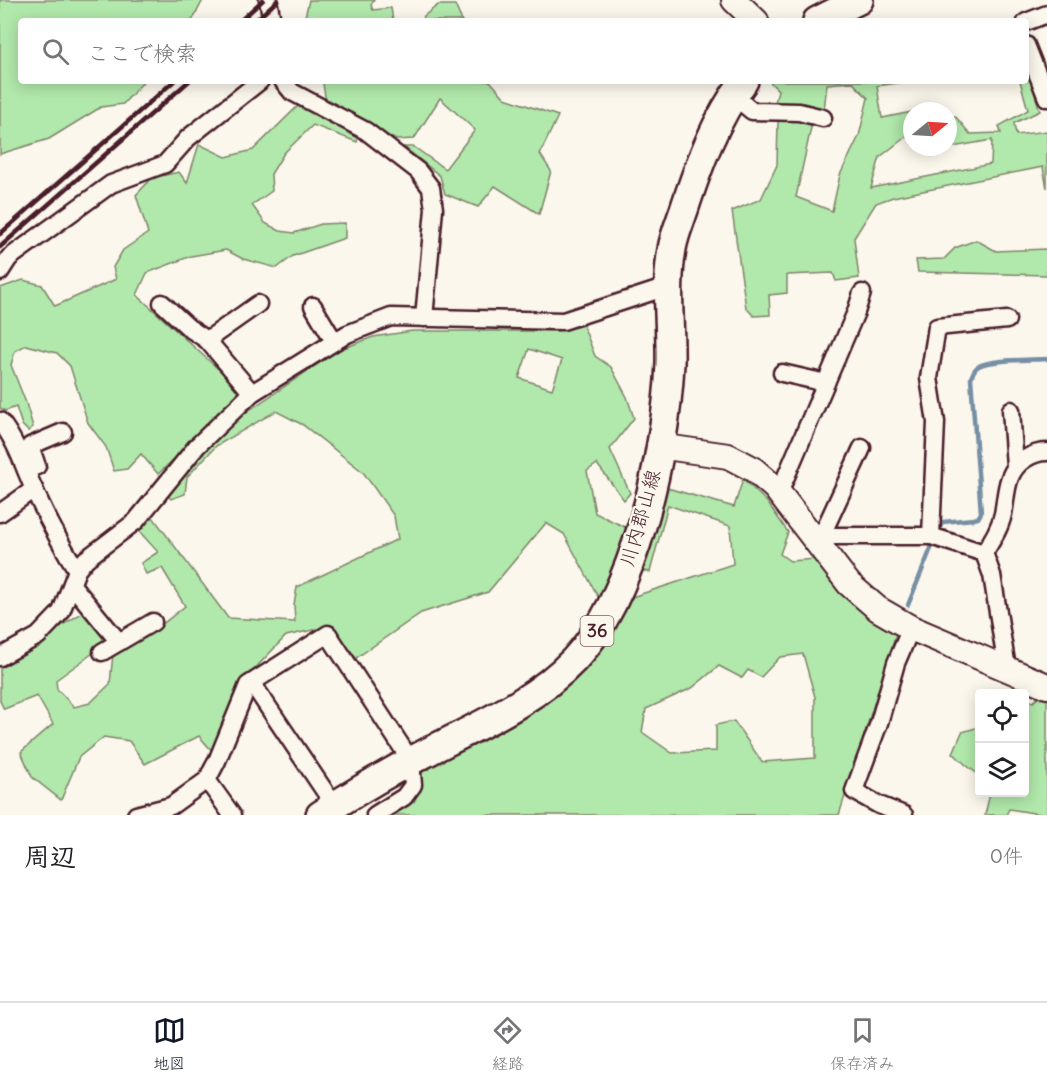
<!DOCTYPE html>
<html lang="ja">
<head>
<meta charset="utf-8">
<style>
	body { margin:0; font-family:Delius,"Klee One",sans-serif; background:#f6f6f6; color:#202124 }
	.controls { position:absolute; right:18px; bottom:18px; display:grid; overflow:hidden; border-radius:6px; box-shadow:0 3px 15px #0003 }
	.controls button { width:54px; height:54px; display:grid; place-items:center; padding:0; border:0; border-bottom:2px solid #e0e0e0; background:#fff; color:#202124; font:30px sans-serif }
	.compass { position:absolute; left:903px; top:102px; width:54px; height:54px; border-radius:50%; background:#fff; box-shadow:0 3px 15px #0003; rotate:72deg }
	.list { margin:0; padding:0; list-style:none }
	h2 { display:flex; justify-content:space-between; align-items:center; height:78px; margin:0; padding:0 24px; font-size:26px }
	h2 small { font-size:20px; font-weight:400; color:#757577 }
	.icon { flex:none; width:33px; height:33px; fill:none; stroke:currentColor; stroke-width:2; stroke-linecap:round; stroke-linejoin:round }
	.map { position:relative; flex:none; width:1047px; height:815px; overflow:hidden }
	.search { position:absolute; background:#fff; box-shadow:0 3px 15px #0003; left:18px; right:18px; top:18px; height:66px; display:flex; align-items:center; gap:15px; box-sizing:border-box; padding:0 21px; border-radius:6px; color:#757577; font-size:22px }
	.sheet { height:186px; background:#fff }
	nav { display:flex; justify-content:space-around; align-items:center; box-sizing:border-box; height:84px; border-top:2px solid #e0e0e0; background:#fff; font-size:16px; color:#757577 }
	nav a { display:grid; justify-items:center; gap:3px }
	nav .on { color:#111827 }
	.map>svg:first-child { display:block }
	.green { fill:#b1e8ab; stroke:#7e846b; stroke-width:1.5; fill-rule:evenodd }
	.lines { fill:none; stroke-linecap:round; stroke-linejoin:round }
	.stream { stroke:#768fa5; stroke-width:4.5 }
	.street-casing { stroke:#4a1f2b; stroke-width:21 }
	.secondary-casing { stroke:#4a1f2b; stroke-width:28 }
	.primary-casing { stroke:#4a1f2b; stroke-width:32 }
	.street { stroke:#fbf7ec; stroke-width:16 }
	.secondary { stroke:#fbf7ec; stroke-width:24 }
	.primary { stroke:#fbf7ec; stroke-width:27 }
	.rail { stroke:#4a1f2b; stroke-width:4.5 }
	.labels { text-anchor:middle; stroke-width:4.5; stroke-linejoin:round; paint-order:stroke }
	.shield { fill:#fbf7ec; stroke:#7f6065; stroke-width:1.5 }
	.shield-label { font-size:18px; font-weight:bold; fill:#4a1f2b }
	.street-label { font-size:20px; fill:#4a1f2b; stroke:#fbf7ec }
</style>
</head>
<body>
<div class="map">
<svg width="1047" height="815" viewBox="0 0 1047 815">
	<rect width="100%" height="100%" fill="#fbf7ec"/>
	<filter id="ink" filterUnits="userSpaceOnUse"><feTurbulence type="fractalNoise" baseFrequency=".0167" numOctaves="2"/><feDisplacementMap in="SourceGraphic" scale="12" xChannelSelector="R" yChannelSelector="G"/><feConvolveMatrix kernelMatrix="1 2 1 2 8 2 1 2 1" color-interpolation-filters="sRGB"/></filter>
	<g filter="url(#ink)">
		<g class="green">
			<path d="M0,0H203L192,21H21V81H144L123,104L101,107L49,139L0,154Z"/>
			<path d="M309,0H374L371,5L373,10L391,8L393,21H304Z"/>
			<path d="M438,5H455L462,21H422L424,16Z"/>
			<path d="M1026,67L1040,111L1014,123L1016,135L1047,131V188L1043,167L893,197L876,203L854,238L859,278L836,281L833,273L787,275V293L769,295L770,315L754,316L746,308L732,211L761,199L777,165L778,121L795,119L812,123L796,197L832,211L840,175L859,136L868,98L852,82L827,84L824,110L774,107L778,90L769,81H911L877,86L882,118L912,112V132L880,157L871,188L991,164L992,140L953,147L948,140V116H955L970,134L1001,133L999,126L1028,110L1020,81H1026Z"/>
			<path d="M325,81H490L505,98L558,116L540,154L551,171L539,214L495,186L478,207L445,194L440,176L404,147H414L445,169L475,130L440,98L414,139L396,140L326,102L323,84Z"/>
			<path d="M299,105L359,134L357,142L313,125L284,153L271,174L272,191L252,205L265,223L280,231L294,233L321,224L345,223V238L293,256L277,268L243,259L226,250L191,256L147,273L137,295L239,388L240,397L158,474L141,454L127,469L114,471L106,447L88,423L70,366L57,353L26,345L15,351L11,365L26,403L33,427L28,431L22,425L16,407L5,411L0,408V288L23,280L42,285L55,306L116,279L113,267L123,250L148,233L136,195L152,178L179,172L187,183L199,144L226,157L253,150Z"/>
			<path d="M976,240L996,251L1047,249V275L918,272L916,260L944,259L955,248Z"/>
			<path d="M583,325L595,356L611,367L627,397L634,418L610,449L630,493L624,500L597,464L587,471L595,513L627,528L601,602L564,534L546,523L488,592L421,613L356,658L331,626L286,636L244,680L213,752L199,736L145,764L129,741L104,737L79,757L61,800L32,777L21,752L53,724L37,696L4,709L0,701V664L85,611L111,640L56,680L57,689L74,707L90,703L110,684L113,654L128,645L145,638L185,606L162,568L146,574L141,563L158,552L138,530L153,517L228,618L295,622L294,605L297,587L398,539L394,516L363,472L303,425L276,411L216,446L187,477L185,494L171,499L167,495L206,445L242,415L339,350L373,337L412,331H557ZM529,349L562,360L552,389L519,378Z"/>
			<path d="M743,479L767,502L788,532L780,554L790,561L816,559L847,595L896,634L839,815H390L414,802L421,785L422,763L612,620L632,597L733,564L730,526L668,505L650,572L639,570L660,504L667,488L734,507ZM803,654L815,697V758L762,762L734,721L716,725V751L672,753L642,732L646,709L692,688L719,666L742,678L748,670L761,677L780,657Z"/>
			<path d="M1040,696L1047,698V815L1009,809L1006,815H985L990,793L1024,792L1025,698L1033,702Z"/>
			<path d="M979,727H980L979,775L966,765L953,753L962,732Z"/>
		</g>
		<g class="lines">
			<g class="stream">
				<path d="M938,530L943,522L973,519L978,518L981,513L971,378C973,373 974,368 979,366C990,359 1032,360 1047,359"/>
				<path d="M908,605L934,541"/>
			</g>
			<defs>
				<g id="street">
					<path d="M268,0L272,21"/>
					<path d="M1026,22L1047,14"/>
					<path d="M1026,45L1047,98"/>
					<path d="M283,81L292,92L366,131L418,171L431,188L434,209L424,318"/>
					<path d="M734,96L752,111L799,112L823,118"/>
					<path d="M0,272L9,258L111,184L165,164L188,138L260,81"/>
					<path d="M162,303L189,328L207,340L252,393"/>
					<path d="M313,306L334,341"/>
					<path d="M207,340L258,304"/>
					<path d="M782,373L826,383"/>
					<path d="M1011,410L1015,466"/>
					<path d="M0,421C16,441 23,464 33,487C46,516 60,544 77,570"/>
					<path d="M26,470L37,466L30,446L63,432"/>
					<path d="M779,493L856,312L862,293"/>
					<path d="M0,513L34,489"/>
					<path d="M812,536H931L984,553"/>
					<path d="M931,536L936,422L929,378L937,327L1007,320"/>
					<path d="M821,537L862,448"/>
					<path d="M984,553C992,540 1000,528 1003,514C1007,493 1005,472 1025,459C1031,455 1040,452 1047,452"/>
					<path d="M984,553L992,575L1007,668"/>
					<path d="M72,585L119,642"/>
					<path d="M102,652L153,622"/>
					<path d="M0,657L38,636L61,612L77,570L86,559L136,521L197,446L252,393L347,334L391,317L563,321L667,287"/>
					<path d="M252,683L334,805"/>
					<path d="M207,780L232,815"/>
					<path d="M136,815L171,806L207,780L217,761L248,685L328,634L411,761L413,785L404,797L375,815"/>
					<path d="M904,815L879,805L854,791L879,723L896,663L911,628"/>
				</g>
				<g id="secondary">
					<path d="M734,0L756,21"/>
					<path d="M659,446L728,456L753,469L775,488L849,584L878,609L911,628L1047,686"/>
				</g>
				<g id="primary">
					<path d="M817,21L859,0"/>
					<path d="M320,815C358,790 398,767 439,746C486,722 537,699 574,660C636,595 666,451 670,364C671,325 665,288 672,249C674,236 680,222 684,210C699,164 715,120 744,81"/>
				</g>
			</defs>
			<use href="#street" class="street-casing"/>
			<use href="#secondary" class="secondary-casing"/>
			<use href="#primary" class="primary-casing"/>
			<use href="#street" class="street"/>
			<use href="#secondary" class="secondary"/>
			<use href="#primary" class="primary"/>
			<g class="rail">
				<path d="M240,21L263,0"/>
				<path d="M255,21L278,0"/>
				<path d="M0,234L174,81"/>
				<path d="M0,247L189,81"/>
			</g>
		</g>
	</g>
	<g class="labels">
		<rect class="shield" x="580.5" y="616" width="33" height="30" rx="4.5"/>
		<g class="shield-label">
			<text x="597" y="637">36</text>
		</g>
		<g class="street-label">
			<text transform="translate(640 518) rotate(-74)" y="7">川内郡山線</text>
		</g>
	</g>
</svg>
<div class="controls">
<button><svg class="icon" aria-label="locate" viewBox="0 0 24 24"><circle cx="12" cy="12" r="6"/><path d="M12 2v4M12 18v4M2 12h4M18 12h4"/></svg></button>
<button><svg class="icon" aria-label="layers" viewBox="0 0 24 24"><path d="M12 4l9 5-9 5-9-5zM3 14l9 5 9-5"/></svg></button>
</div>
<svg class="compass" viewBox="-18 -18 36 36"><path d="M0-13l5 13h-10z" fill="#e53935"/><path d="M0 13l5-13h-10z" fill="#757577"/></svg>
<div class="search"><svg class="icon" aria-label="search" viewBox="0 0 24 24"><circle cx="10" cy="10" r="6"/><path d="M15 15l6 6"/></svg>ここで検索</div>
</div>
<section class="sheet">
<h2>周辺<small>0件</small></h2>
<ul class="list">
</ul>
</section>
<nav>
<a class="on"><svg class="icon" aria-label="map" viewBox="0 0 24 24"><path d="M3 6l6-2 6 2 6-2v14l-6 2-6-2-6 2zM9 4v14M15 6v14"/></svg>地図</a>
<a><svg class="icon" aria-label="directions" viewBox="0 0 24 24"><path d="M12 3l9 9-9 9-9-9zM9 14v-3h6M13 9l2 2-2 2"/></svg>経路</a>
<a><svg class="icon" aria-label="saved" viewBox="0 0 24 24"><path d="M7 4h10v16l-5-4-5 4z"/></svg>保存済み</a>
</nav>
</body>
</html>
